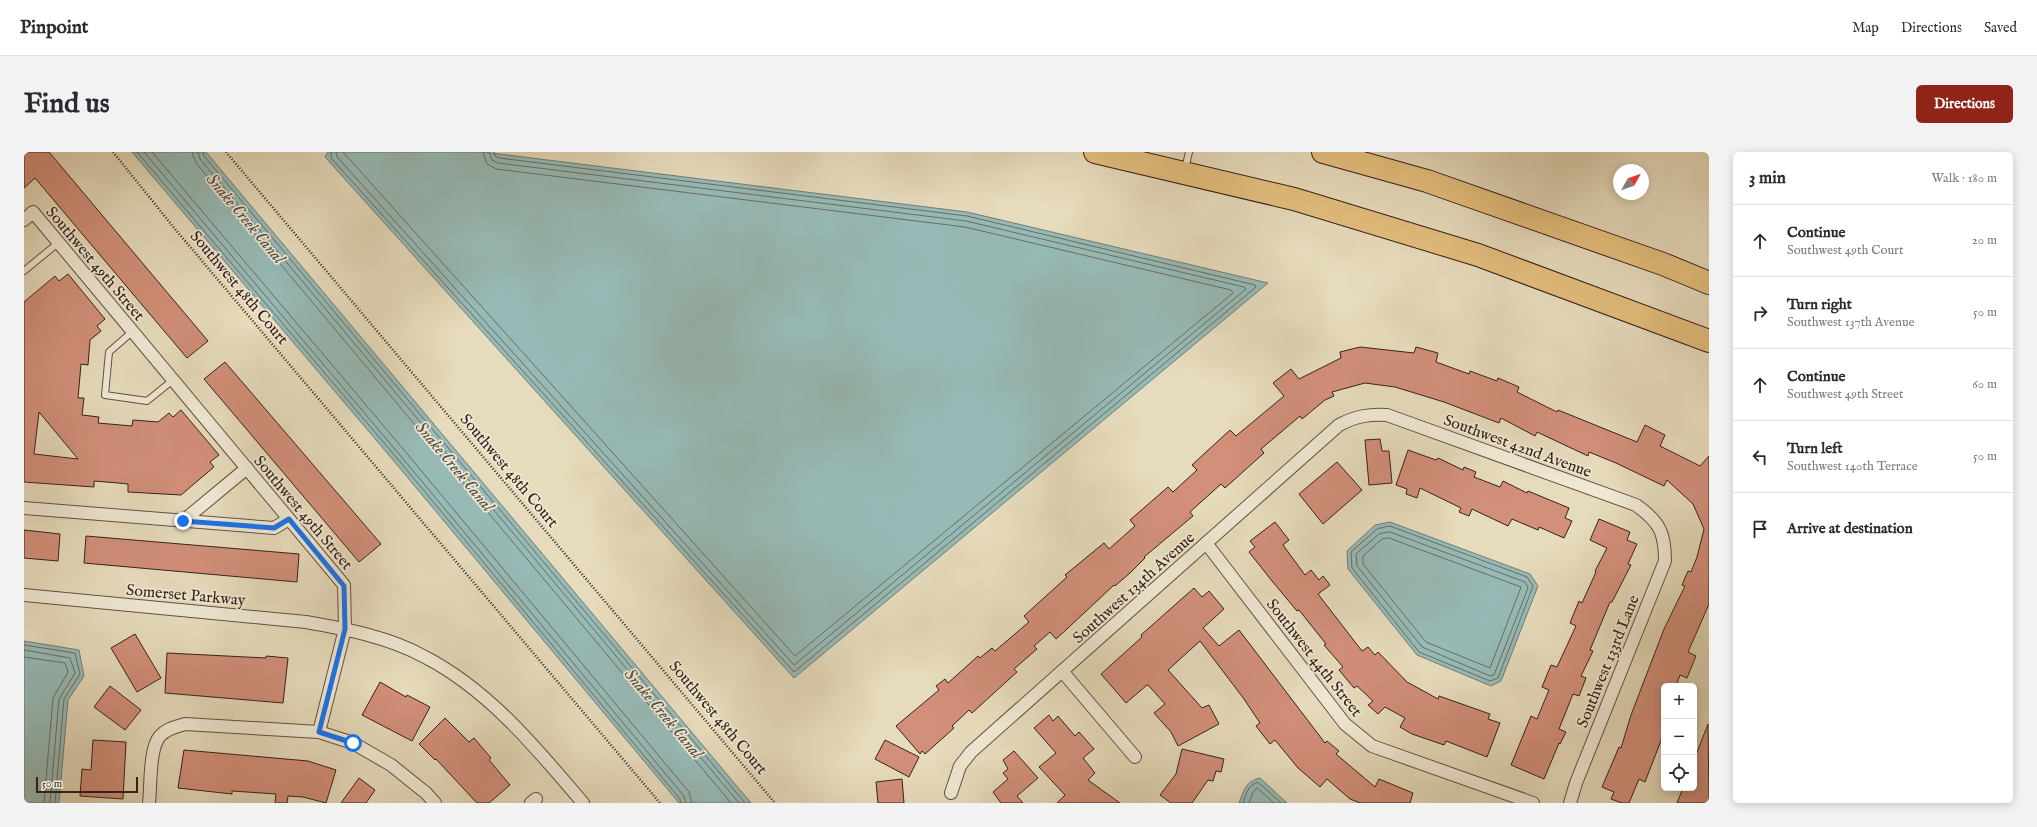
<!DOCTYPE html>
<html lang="en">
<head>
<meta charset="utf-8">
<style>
	body { margin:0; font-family:"IM FELL English",serif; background:#f2f2f3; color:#2b2b33 }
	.controls { position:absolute; right:12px; bottom:12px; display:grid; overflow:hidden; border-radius:6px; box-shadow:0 2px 10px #0003 }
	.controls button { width:36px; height:36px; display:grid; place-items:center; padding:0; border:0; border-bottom:1px solid #e1e1e2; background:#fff; color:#2b2b33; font:20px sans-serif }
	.compass { position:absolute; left:1589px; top:12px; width:36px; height:36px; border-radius:50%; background:#fff; box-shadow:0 2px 10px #0003; rotate:50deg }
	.scale { position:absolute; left:12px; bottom:10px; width:102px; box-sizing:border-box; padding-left:4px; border:2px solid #372118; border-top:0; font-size:11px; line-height:14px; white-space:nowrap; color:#372118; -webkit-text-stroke:3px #efe8d3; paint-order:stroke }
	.stop { position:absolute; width:12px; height:12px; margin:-9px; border:3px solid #1a73e8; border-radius:50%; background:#fff }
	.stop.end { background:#1a73e8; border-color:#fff; box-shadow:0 1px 4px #0008 }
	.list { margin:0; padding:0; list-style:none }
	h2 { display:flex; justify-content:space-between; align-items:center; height:52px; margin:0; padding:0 16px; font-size:17px }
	h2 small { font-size:13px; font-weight:400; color:#7c7c81 }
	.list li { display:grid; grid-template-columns:26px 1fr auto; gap:12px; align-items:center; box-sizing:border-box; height:72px; padding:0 16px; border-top:1px solid #e1e1e2 }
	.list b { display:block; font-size:15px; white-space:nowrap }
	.list p { margin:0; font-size:13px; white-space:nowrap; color:#7c7c81 }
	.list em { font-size:13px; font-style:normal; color:#7c7c81 }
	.icon { flex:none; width:22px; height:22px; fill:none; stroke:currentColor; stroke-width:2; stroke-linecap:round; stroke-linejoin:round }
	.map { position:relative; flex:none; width:1685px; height:651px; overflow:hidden; border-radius:6px }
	header { display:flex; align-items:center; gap:24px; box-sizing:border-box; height:56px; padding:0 20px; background:#fff; border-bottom:1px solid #e1e1e2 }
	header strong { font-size:19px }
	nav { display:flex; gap:22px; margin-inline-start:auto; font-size:14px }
	.intro { display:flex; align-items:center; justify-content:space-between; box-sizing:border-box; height:96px; padding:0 24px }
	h1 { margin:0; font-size:28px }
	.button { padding:10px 18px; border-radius:6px; background:#8f2418; color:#fff; font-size:14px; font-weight:700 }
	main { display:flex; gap:24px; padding:0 24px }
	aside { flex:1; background:#fff; border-radius:6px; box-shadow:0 2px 10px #0003 }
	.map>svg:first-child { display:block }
	.water { fill:#97bab6; stroke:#717d77 }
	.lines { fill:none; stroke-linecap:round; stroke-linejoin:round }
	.shore { stroke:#676e67; stroke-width:1 }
	.building { fill:#d28f7a; stroke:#372118; fill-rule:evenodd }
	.lane-casing { stroke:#635041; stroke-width:8 }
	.street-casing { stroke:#635041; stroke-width:14 }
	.highway-casing { stroke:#372118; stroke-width:24 }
	.path { stroke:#372118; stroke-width:2.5; stroke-dasharray:1 2; stroke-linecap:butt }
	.lane { stroke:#efe8d3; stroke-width:6 }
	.street { stroke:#efe8d3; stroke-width:12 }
	.highway { stroke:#e3be7e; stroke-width:22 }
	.route { stroke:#1a73e8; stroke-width:5 }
	.labels { text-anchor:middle; stroke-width:3.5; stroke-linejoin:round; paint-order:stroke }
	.street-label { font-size:16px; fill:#372118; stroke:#efe8d3 }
	.water-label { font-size:17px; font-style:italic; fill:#544f47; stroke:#efe8d3 }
</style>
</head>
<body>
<header>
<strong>Pinpoint</strong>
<nav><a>Map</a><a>Directions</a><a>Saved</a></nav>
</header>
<div class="intro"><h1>Find us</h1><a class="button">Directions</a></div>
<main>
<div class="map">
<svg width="1685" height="651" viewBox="0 0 1685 651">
	<rect width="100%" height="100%" fill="#e6dbbc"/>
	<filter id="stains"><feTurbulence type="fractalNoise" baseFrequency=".005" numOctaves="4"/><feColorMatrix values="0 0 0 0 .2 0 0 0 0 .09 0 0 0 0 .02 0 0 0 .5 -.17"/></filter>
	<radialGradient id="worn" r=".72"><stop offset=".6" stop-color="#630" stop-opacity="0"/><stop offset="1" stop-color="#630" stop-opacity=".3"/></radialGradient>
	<g class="water">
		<path d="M108,0H182L727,651H655L369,308Z"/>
		<path d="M304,0H459L943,60L1244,131L770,526L301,5Z"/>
		<path d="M1366,370L1506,422L1514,434L1477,529L1467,534L1393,503L1324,417L1323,399L1351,373Z"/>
		<path d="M0,489L55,498L60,524L44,548L35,651H0Z"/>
		<path d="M1236,626L1263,651H1215C1220,638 1222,629 1236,626Z"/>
	</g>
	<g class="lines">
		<g class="shore">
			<path d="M113,0L372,305L656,647L657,651"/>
			<path d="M120,0L375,302L660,644L662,651"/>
			<path d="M128,0L380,298L665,640L668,651"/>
			<path d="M168,0L172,11L707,651"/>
			<path d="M174,0L176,7L715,651"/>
			<path d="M179,0L180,4L721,651"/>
			<path d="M307,0V6L770,520L1232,135L1231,133L943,64L475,6L471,4L470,0"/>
			<path d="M312,0L313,5L770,513L1222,137L1220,135L942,69L474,11L468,8L465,0"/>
			<path d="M319,0L771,504L1209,141L1207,138L941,75L472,17L463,12L459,0"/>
			<path d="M1366,374L1503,425L1509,434L1474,526L1466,529L1395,500L1328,416L1327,400L1353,377Z"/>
			<path d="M1366,380L1501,430L1504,436L1470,523L1466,524L1398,495L1333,414L1332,402L1355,382Z"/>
			<path d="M1365,386L1497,435L1466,516L1402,490L1339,412V404L1358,387Z"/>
			<path d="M0,493L51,501L56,522L40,547L31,651"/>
			<path d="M0,498L46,506L51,521L35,547L26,651"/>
			<path d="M0,505L41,511L44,520L29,546L20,651"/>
			<path d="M1219,651C1222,642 1224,633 1234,630L1257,651"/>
			<path d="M1225,651L1229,640L1233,636L1250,651"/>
		</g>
	</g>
	<g class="building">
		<path d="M0,0H25L184,189L163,206L11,26L0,36Z"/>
		<path d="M44,122L81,167L73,174L77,179L66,188L64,213L57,212L54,246H60L58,263L75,265L74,271L108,274L109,268L134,270L145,261L149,265L157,258L195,303L186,310L190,315L157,343L104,340V332L94,331L70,329V335L0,330V150L31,124L35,129ZM15,260L54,307L10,302Z"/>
		<path d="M1336,195L1390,201L1392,195L1414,201L1412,210L1445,222L1446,219L1473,229L1474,226L1495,235L1493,240L1533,260L1534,258L1613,290L1621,273L1641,283L1636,294L1676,314L1685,304V452L1664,500L1672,504L1663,526L1656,523L1652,534H1640V581L1621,630L1615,627L1605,651H1598L1587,647L1590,640L1578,635L1595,595L1597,596L1607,563L1640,477L1661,434L1658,433L1664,419L1667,420L1673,405L1680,377L1669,352L1643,328L1640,334L1592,311L1565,300L1564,304L1513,280L1511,284L1477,266L1475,271L1420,250L1371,235L1341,231L1308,240L1310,244L1301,248L1278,267L1276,264L1237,297L1240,301L1201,336L1197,332L1166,360L1169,364L1120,405L1121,406L1106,421L1091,434L1090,433L1043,477L1032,487L1026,480L1010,494L1013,497L990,517L993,520L948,561L945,558L928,574L930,576L901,602L898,599L896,602L872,574L915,538L912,534L921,527L924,531L954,504L956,506L968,496L971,499L1005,470L1000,464L1043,425L1041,423L1080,391L1085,397L1111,374L1106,368L1144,335L1149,340L1173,318L1168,313L1206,278L1212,284L1260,244L1249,231L1267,217L1275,227L1317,206L1316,200Z"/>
		<path d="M201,210L357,392L335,410L180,227Z"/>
		<path d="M1356,287L1358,299H1365L1368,331L1345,333L1341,288Z"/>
		<path d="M1384,298L1412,308L1414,306L1439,318L1440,315L1452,320L1450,325L1476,335L1479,329L1503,341L1504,339L1545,356L1541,366L1548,369L1540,386L1515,375L1514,378L1488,367L1484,374L1448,357L1445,364L1435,360L1437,356L1396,336L1393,346L1382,342L1383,337L1372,333Z"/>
		<path d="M1313,310L1338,338L1299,372L1275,342Z"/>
		<path d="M1575,367L1606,380L1603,388L1613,392L1604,412L1607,413L1588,450H1586L1566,498L1569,499L1557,524L1562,526L1555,544L1549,542L1535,577L1542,580L1536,592L1535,591L1520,627L1487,613L1507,564L1513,567L1525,538L1518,535L1527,513L1533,515L1552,474L1546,471L1555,449L1558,451L1572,420L1571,419L1583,396L1566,388Z"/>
		<path d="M1251,370L1265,388L1259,393L1281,423L1287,418L1295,428L1299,424L1306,433L1294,442L1338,499L1344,495L1351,503L1354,500L1383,530L1414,547L1415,544L1466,562L1464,567L1476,571L1463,605L1422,589L1420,593L1388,582L1376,575L1381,566L1361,555L1354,562L1344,553L1349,549L1333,534L1330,536L1315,518L1319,515L1300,493L1302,492L1275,458L1273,459L1248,429L1225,400L1231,395L1226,389Z"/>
		<path d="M0,378L36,382L34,409L0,406Z"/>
		<path d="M62,384L275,402L273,430L60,411Z"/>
		<path d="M1170,436L1178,445L1185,439L1200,457L1179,476L1195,494L1215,478L1301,591L1303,589L1315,599L1312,602L1351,635L1355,627L1389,641L1386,651H1336L1326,647L1303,627L1296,635L1274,616L1251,588L1246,592L1232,574L1236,571L1220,547L1176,489L1144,518L1178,556L1185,553L1195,572L1154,594L1147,580L1130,561L1141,552L1125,534L1123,533L1102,551L1077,522L1118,485L1117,483Z"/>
		<path d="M111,482L137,526L113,540L87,496Z"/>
		<path d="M143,501L242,506V504L264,506L259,551L141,541Z"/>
		<path d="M356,530L382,545L383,543L406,555L388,589L338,563Z"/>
		<path d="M86,534L117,558L101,578L70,555Z"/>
		<path d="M1025,563L1029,569L1034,564L1051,584L1055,580L1070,597L1059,606L1071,621L1064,628L1096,651H1033L1041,643L1015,615L1032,601L1010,576Z"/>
		<path d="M421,566L445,590L450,586L467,606L465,608L486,633L465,651H453L412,607L411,608L395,592Z"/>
		<path d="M1684,572L1685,651H1653L1659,636H1670V608Z"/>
		<path d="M69,588L102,590L99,647L56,644L58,617L67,618Z"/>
		<path d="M861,588L895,605L885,625L851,607Z"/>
		<path d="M1158,597L1200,607L1197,620L1192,619L1189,629L1184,628L1168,651H1147L1136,643L1152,622Z"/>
		<path d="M160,598L284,609L312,618L302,651L279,645L264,644L263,651H251L252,642L208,639V642L154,636Z"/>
		<path d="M990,599L1014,626L993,644L999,651H977L969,640L984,627L979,621L984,617L979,608Z"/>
		<path d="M335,626L351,638L342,651H317Z"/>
		<path d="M878,627L880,651H854L852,630Z"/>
	</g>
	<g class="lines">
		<defs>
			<g id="lane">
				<path d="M1161,17L1165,0"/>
				<path d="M0,119L34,91"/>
				<path d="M108,180L85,200L81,243L123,249L149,228"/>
			</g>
			<g id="street">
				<path d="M0,68L9,60L320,433L321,477L295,580"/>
				<path d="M0,356L250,376L265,367"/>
				<path d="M159,369L223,316"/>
				<path d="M1182,391L1321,572L1348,594L1509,651"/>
				<path d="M0,443L282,470C322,477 365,485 401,505C465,538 513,597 559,651"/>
				<path d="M1038,519L1111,605"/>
				<path d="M927,641L936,614L947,600L1315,273C1332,264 1345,262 1363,263L1612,353C1636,370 1641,381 1641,409L1552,631L1546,651"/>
				<path d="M125,651C127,634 125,596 136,584C143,576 152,575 161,572L295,580L329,591L367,613L402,641L411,651"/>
				<path d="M507,651L512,647"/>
			</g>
			<g id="highway">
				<path d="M1071,0L1270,47L1454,103L1685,189"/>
				<path d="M1299,0L1403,29L1639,112L1685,131"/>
			</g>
		</defs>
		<use href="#lane" class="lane-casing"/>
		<use href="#street" class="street-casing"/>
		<use href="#highway" class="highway-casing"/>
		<g class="path">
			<path d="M89,0L151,77L636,651"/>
			<path d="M202,0L751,651"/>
		</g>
		<use href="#lane" class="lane"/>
		<use href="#street" class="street"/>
		<use href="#highway" class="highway"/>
	</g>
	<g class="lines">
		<path class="route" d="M159,369L250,376L265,367L320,434L321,477L295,580L329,591"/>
	</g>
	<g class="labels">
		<g class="street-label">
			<text transform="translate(72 111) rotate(50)" y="6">Southwest 49th Street</text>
			<text transform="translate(216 135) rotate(50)" y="6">Southwest 48th Court</text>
			<text transform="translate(1494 293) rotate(20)" y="6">Southwest 42nd Avenue</text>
			<text transform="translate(486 318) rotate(50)" y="6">Southwest 48th Court</text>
			<text transform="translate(280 360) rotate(50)" y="6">Southwest 49th Street</text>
			<text transform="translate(1109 435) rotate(-42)" y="6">Southwest 134th Avenue</text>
			<text transform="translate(162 442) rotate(5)" y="6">Somerset Parkway</text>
			<text transform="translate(1291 505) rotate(52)" y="6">Southwest 44th Street</text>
			<text transform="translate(1583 509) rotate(-68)" y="6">Southwest 133rd Lane</text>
			<text transform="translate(695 565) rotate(50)" y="6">Southwest 48th Court</text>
		</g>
		<g class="water-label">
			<text transform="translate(222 66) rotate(50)" y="6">Snake Creek Canal</text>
			<text transform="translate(431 314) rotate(50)" y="6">Snake Creek Canal</text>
			<text transform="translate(640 561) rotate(50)" y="6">Snake Creek Canal</text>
		</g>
	</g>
	<rect width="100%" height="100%" filter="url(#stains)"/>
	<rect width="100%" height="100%" fill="url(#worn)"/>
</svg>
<div class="controls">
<button>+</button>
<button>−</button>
<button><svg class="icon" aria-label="locate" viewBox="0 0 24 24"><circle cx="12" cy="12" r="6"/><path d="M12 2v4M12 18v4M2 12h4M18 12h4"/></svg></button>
</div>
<svg class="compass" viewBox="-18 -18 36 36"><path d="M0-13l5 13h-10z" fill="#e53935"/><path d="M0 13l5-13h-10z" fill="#7c7c81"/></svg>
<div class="scale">50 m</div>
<div class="stop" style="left:329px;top:591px"></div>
<div class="stop end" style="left:159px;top:369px"></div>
</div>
<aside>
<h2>3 min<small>Walk · 180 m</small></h2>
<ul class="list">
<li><svg class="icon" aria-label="ahead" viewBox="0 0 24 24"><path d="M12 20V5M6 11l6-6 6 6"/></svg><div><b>Continue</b><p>Southwest 49th Court</p></div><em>20 m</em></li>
<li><svg class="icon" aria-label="right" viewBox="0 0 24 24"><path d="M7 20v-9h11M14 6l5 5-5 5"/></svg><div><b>Turn right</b><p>Southwest 137th Avenue</p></div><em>50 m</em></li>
<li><svg class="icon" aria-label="ahead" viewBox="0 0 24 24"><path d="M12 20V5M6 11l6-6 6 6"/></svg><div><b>Continue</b><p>Southwest 49th Street</p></div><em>60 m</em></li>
<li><svg class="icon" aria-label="left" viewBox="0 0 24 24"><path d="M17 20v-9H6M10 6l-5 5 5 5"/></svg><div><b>Turn left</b><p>Southwest 140th Terrace</p></div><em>50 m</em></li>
<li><svg class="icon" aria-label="arrive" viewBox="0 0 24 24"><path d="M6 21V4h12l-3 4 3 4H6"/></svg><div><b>Arrive at destination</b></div></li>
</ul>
</aside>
</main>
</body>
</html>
